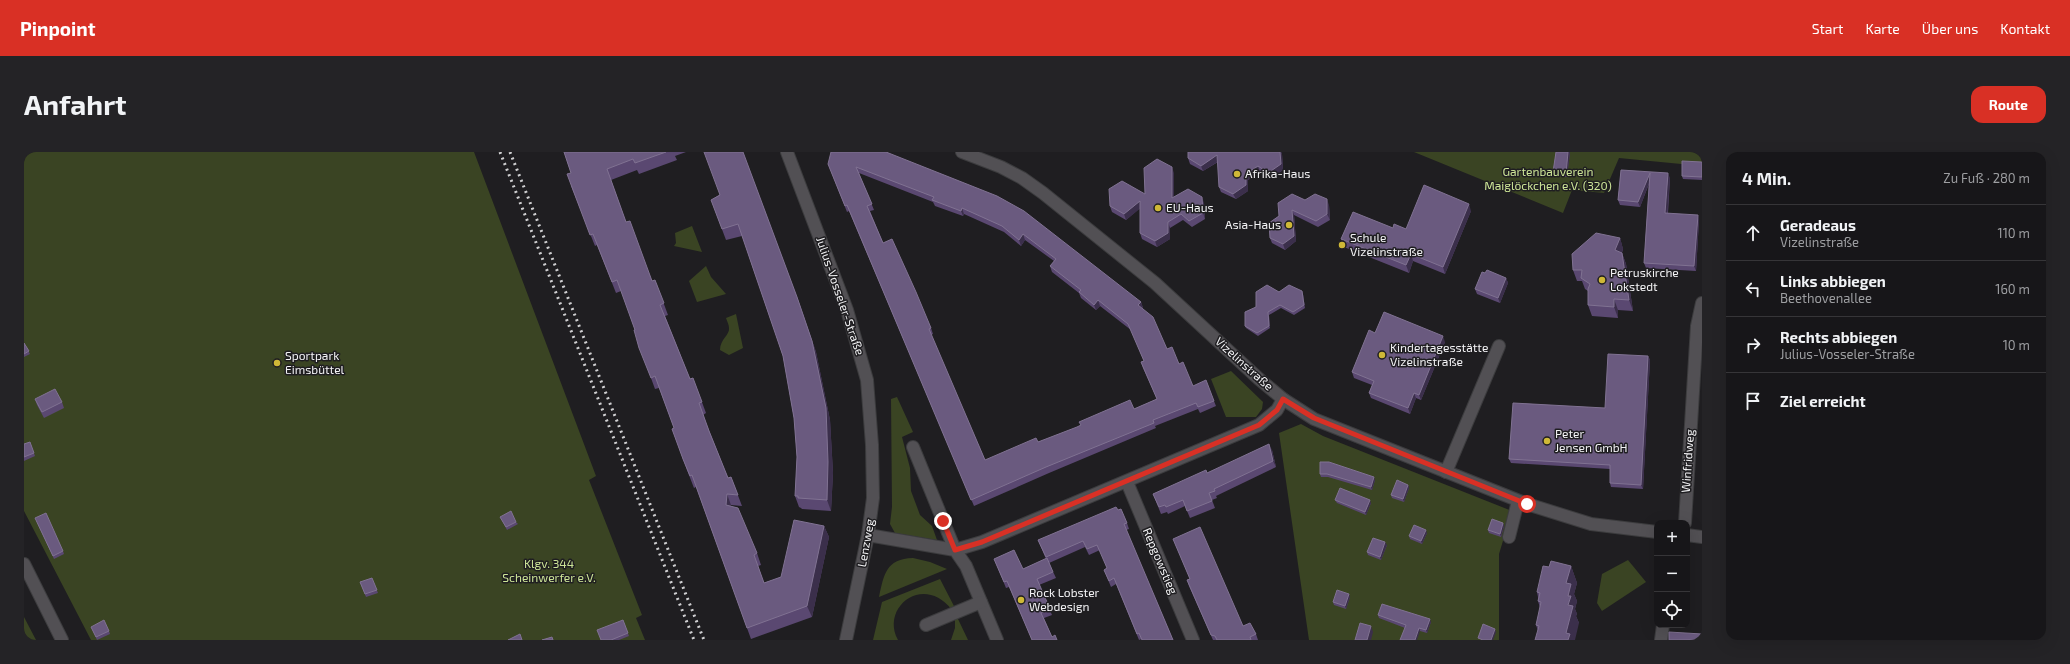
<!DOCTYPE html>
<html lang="de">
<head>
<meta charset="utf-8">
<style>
	body { margin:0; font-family:"Exo 2",sans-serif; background:#242326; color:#f1f3f6 }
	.controls { position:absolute; right:12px; bottom:12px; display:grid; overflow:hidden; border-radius:8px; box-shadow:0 4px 16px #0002 }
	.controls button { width:36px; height:36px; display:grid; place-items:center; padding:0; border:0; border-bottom:1px solid #363538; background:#171619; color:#f1f3f6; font:20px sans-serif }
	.stop { position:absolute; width:12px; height:12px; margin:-9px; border:3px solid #d93025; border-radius:50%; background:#fff }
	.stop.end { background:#d93025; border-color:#fff; box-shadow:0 1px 4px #0008 }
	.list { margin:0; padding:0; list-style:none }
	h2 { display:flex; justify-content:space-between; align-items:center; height:52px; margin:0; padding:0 16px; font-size:17px }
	h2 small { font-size:13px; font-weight:400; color:#9e9fa2 }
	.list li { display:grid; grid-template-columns:26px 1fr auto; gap:12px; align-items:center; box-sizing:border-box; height:56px; padding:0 16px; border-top:1px solid #363538 }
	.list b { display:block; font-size:15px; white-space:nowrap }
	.list p { margin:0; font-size:13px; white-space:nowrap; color:#9e9fa2 }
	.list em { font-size:13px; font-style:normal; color:#9e9fa2 }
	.icon { flex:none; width:22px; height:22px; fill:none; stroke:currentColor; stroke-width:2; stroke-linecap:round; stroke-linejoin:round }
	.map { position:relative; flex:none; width:1678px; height:488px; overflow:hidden; border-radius:12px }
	header { display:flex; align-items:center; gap:24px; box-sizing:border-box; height:56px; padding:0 20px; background:#d93025; color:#fff }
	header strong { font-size:19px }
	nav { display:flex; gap:22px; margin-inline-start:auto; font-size:14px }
	.intro { display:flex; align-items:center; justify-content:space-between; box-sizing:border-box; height:96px; padding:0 24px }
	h1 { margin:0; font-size:28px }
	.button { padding:10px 18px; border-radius:12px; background:#d93025; color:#fff; font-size:14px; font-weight:700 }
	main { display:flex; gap:24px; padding:0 24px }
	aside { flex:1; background:#171619; border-radius:12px; box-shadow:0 4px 16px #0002 }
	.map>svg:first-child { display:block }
	.green { fill:#3a4423 }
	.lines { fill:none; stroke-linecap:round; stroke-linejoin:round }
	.minor-casing { stroke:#3c3c3e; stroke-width:14 }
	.minor { stroke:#525054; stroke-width:12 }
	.rail { stroke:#cfcfd1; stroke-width:3; stroke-dasharray:2 4; stroke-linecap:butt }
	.wall { fill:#5a4871; fill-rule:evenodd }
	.shaded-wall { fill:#3b2f4b }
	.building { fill:#6a5a7f; stroke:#807292; fill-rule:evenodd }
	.route { stroke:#d93025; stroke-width:5 }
	.poi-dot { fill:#cfb837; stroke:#1f1e21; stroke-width:1.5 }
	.labels { text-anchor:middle; stroke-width:3; stroke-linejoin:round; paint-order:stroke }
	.park-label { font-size:12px; fill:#cde597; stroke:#1f1e21 }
	.poi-label { font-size:12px; fill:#f3f3f5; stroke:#1f1e21; text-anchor:start }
	.street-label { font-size:12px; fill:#f3f3f5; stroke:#1f1e21 }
</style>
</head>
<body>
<header>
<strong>Pinpoint</strong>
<nav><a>Start</a><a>Karte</a><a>Über uns</a><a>Kontakt</a></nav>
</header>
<div class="intro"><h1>Anfahrt</h1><a class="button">Route</a></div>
<main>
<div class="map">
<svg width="1678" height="488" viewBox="0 0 1678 488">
	<rect width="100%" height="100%" fill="#1f1e21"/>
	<g class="green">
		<path d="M0,0H450L572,324L565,328L618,463L612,466L621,488H67L0,359Z"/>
		<path d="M1390,0H1678V14L1595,6L1580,41L1548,38L1539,61Z"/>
		<path d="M668,74L678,100L650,94L652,91L651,81Z"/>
		<path d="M682,114L687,125L702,142L673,150L665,129Z"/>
		<path d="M712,162L719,196L705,203L696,198C696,187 706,183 705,176C705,173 703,169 702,166Z"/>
		<path d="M1207,219L1239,250L1238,257L1232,265H1202L1187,227Z"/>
		<path d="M873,245L889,280L878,285L886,316L887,339L896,363L908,374L913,388L871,381L866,372L868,355L867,247Z"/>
		<path d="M1277,272L1299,284L1488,359L1475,402V488H1285L1255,281Z"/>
		<path d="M889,406L906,410L923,417L855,445C860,422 862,407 889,406Z"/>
		<path d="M1604,408L1622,430L1578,459L1573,451L1578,422Z"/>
		<path d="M916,427L931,456L928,458C900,421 856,455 874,488H849L858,450Z"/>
		<path d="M0,465L12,488H0Z"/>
		<path d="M931,466L934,467L944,488H927L931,476Z"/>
	</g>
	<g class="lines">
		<defs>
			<g id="minor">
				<path d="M763,0L823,158L843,228L848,293L849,346L844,383L822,488"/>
				<path d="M938,0L977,15L998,26L1019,41L1131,131L1235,227L1259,247L1290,267L1503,352L1567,372L1633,380"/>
				<path d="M889,295L931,398L958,390L1235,273L1253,258L1259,247"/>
				<path d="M1422,320L1475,194"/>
				<path d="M1103,330L1169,488"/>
				<path d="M1661,371L1673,174L1678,151"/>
				<path d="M844,383L931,398L942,414L973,488"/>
				<path d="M1663,383L1678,385"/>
				<path d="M1485,385L1494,349"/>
				<path d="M0,412L38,488"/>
				<path d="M902,473L957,450"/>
				<path d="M1637,488L1639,473"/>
			</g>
		</defs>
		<use href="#minor" class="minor-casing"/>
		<use href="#minor" class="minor"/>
		<g class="rail">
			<path d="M476,0L670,488"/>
			<path d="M486,0L680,488"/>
		</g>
	</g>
	<g class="wall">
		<path d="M540,0H662L651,4L653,8L615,22L613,18L587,28L602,70L628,129L631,128L644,163L641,164L666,227L669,226L682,261L679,263L704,326L707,325L718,354L707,353V354L733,401L737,413L734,414L740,431L757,425L800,374L805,385L788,465L727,487L672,335L670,336L663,318L648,277L650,276L635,236L631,237L620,207L615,196L611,178L597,139L592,141L573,93L571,94L547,34V21Z"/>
		<path d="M862,0L1117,150L1119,156L1118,157L1143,197L1155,212L1169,234L1190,249L1192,254L1176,261L1174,257L1131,274L1132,276L1025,321L950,354L825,59L823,60L804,12ZM835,21L909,50L911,54L939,64L940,62L980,80L997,94L1001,88L1030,109L1026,114L1028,120L1055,141L1057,146L1072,158L1076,154L1107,178L1120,209L1117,210L1119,216L1133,247L1110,257L961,308L907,183L909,182L907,176L859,91L846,59L850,58Z"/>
		<path d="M1164,0H1257L1258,2L1259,18L1246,27L1236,20L1224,28V39L1212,47L1197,40L1195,35L1194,10L1179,19L1166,12L1164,6Z"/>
		<path d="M1532,0H1546L1543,25L1531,23L1529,20Z"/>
		<path d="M1678,10V28L1659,27L1658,24Z"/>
		<path d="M724,14L777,156L792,200L806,268L809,321L807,359L778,357L777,356L775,355L771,344L773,305L770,266L759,204L718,84L702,88L687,48L695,43Z"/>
		<path d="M1597,18L1646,26L1644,61L1675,68L1672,119L1622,116L1620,111L1625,32L1616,55L1596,53L1594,48Z"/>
		<path d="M1150,21V45L1180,51L1181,67L1168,75L1159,68L1146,76V87L1133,95L1118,87L1116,81V56L1102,68L1088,60L1086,54L1121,42Z"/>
		<path d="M1281,48L1305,53L1306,68L1294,75L1270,63L1272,89L1261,98L1248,91L1246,86L1255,64Z"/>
		<path d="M1447,59L1421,122L1389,109L1385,121L1320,95L1317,87L1369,76L1382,77Z"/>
		<path d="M1596,86L1599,97L1598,101L1602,112L1609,159L1594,158V166L1568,164L1564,153V139L1561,137L1558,129H1553L1549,118Z"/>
		<path d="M1461,121L1482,126L1484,131L1476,151L1453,142L1451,137Z"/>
		<path d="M1278,139L1279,142L1281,156L1270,163L1257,156L1245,163L1246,176L1234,184L1222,176L1221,174L1232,155L1255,140Z"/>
		<path d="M1351,181L1421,190L1397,248L1392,246L1386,262L1347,246L1345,241L1348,233L1330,226L1328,220Z"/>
		<path d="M0,191L6,202L0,205Z"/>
		<path d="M1624,204L1626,208L1619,337L1587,335L1586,331V317L1487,311L1485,307L1581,256Z"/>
		<path d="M11,247L38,250L40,256L20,266L13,253Z"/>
		<path d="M6,290L11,304L0,309V292Z"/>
		<path d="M1248,298L1252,315L1192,344L1193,346L1188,348L1191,356L1166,366L1161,354L1144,362L1143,360L1137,362L1129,342L1183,321Z"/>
		<path d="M1296,310L1351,328L1348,338L1304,325H1297L1296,322Z"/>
		<path d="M1384,333L1385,336L1380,350L1368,346L1367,343Z"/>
		<path d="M1311,348L1347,351L1342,363L1313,351Z"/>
		<path d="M1094,358L1103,371L1105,377L1102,378L1149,488H1118V487L1115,488L1092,432L1087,435L1080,418L1083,416L1076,398L1065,403L1061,395L1025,411L1032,426L1015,433L1028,463L1020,466L1028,485L1033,488H1008L985,435L982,436L970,407L999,417L1022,407L1014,388Z"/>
		<path d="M476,365L492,370L494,372L483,378Z"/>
		<path d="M11,366L39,399L40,402L30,407Z"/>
		<path d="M1479,371L1480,374L1477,385L1465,381L1464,378Z"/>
		<path d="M1403,381L1398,392L1386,387L1385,384Z"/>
		<path d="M1149,387L1219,474L1232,482L1234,488H1189L1165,434L1163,428L1166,427Z"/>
		<path d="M1363,393L1357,408L1344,403L1343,400Z"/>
		<path d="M1547,414L1553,431L1550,442L1553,449L1551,457L1553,462L1552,464L1555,471L1514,479L1512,473L1516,456L1514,449V445L1513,440L1525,415Z"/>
		<path d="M348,426L354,441L342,445L336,430Z"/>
		<path d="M1326,445L1322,457L1310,453L1309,450Z"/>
		<path d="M1354,463L1407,470L1403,481L1396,479L1381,476L1355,466Z"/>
		<path d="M599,468L605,484L595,488H577Z"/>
		<path d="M67,475L85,479L86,482L73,488Z"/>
	</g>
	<g class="shaded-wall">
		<path d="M1256,0H1257L1258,2L1259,18L1246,27L1244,21Z"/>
		<path d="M1544,0H1546L1543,25L1542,22Z"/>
		<path d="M1193,3L1195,9L1179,19L1177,14Z"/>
		<path d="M1234,14L1236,20L1224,28V39L1212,47L1209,42L1222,22Z"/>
		<path d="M1148,15L1150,21V52L1148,46Z"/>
		<path d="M1626,21L1627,26L1616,55L1614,50Z"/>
		<path d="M1644,21L1646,26L1643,66L1641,61Z"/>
		<path d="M1178,45L1180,51L1181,67L1179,61Z"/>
		<path d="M1303,47L1305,53L1306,68L1303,62Z"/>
		<path d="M1116,49L1118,55L1102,68L1100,62Z"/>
		<path d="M1445,52L1447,59L1421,122L1419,115Z"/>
		<path d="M938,56L940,62L939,64L937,59Z"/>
		<path d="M1268,58L1270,63L1272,89L1261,98L1259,92Z"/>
		<path d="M1674,63L1675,68L1672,119L1670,114Z"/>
		<path d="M1144,70L1146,76V87L1133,95L1131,89Z"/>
		<path d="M999,82L1001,88L997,94L995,88Z"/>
		<path d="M1596,86L1599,97L1595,108L1591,98Z"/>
		<path d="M1598,101L1602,112L1609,159L1605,148Z"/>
		<path d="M1387,102L1389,109L1385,121L1382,113Z"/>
		<path d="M1482,126L1484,131L1476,151L1474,146Z"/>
		<path d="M1278,139L1279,142L1281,156L1280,153Z"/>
		<path d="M773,145L792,200L806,268L809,321L807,359L803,348Z"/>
		<path d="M1590,147L1594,158V166L1590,155Z"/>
		<path d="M1074,148L1076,154L1072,158L1070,153Z"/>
		<path d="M1117,150L1119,156L1116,159L1114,153Z"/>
		<path d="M1244,160L1245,163L1246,176L1245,174Z"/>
		<path d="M1419,184L1421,190L1397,248L1395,243Z"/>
		<path d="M1624,204L1626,208L1619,337L1617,333Z"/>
		<path d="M1390,241L1392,246L1386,262L1384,256Z"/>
		<path d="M1245,292L1248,298L1252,315L1249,309Z"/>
		<path d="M1350,325L1351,328L1348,338L1347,335Z"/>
		<path d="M1384,333L1385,336L1380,350L1379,347Z"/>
		<path d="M703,342L707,353L706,364L702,353Z"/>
		<path d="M1346,348L1347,351L1342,363L1341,360Z"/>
		<path d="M1479,371L1480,374L1477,385L1476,382Z"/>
		<path d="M800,374L805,385L788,465L783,454Z"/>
		<path d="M1402,378L1403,381L1398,392L1397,389Z"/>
		<path d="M1361,390L1363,393L1357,408L1356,405Z"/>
		<path d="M1547,414L1553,431L1550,442L1553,449L1551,457L1553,462L1552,464L1555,471L1551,488H1544L1542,481L1544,453L1542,431Z"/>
		<path d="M1325,442L1326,445L1322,457L1321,454Z"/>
		<path d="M1406,467L1407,470L1403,481L1402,478Z"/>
		<path d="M1347,474L1349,480L1347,488H1343Z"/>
		<path d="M1395,476L1396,479L1393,488H1391Z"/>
		<path d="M1471,477L1472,480L1469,488H1467Z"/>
	</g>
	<g class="building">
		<path d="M540,0H642L611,11L609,7L583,17L602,70L606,69L628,129L631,128L640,151L636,153L647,180L666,227L669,226L678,250L675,251L685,279L704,326L707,325L714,343L703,342L702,353L714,356L733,401L730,403L740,431L757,425L770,368L800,374L783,454L723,476L668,323L666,324L659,307L648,277L650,276L631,224L627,226L615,196L610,178H611L593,128L588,130L569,82L566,83L543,22L547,21Z"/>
		<path d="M680,0H719L773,145L788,189L802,256L804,310L803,348L774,346V344H771L773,305L770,266L759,204L714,72L698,77L687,48L696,43Z"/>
		<path d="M807,0H862L973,44L1000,59L1117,150L1114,153L1129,165L1143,197L1148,195L1155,212L1159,210L1169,234L1182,228L1190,249L1174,255L1172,251L1129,268L1130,271L1022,315L947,348L823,53L821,54L804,12ZM832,15L910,45L908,48L937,59L938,56L978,74L995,88L999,82L1032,107L1026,114L1057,138L1055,140L1070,153L1074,148L1104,172L1120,209L1117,210L1133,247L1110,257L1106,248L1055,270L1057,273L1053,275L1014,290L1012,286L961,308L905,177L907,176L892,140L868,87L859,91L843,54L848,52Z"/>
		<path d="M1164,0H1256L1257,12L1244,21L1234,14L1222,22V33L1209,42L1195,35L1193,3L1177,14L1164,6Z"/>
		<path d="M1532,0H1544L1542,22L1529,20Z"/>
		<path d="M1133,7L1148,15V46L1164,37L1178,45L1179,61L1165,69L1157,62L1144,70V81L1131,89L1116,81V49L1100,62L1086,54L1085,37L1098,29L1121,42L1120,16Z"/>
		<path d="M1658,9L1678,10V25L1658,24Z"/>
		<path d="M1597,18L1644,21L1641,61L1674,63L1670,114L1620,111L1626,21L1614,50L1594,48Z"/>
		<path d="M1400,33L1445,52L1419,115L1387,102L1382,113L1317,87L1329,60L1369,76L1370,72L1382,77Z"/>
		<path d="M1268,42L1281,48L1291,42L1303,47V62L1292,69L1268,58L1270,84L1259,92L1246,86L1245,71L1255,64L1254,51Z"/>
		<path d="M1572,81L1596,86L1591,98L1598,101L1605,148L1590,147V155L1564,153V137L1566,132L1557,126L1558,118H1549L1548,102Z"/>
		<path d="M1463,118L1482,126L1474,146L1451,137L1458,120L1461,121Z"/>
		<path d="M1243,133L1255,140L1265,133L1278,139L1280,153L1269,160L1256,153L1244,160L1245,174L1233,181L1221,174V160L1232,155V140Z"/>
		<path d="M1360,160L1419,184L1395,243L1390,241L1384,256L1345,241L1350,229L1328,220L1345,178L1351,181Z"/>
		<path d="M0,191L5,199L0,202Z"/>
		<path d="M1584,202L1624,204L1617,333L1586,331V313L1485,307L1489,251L1581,256Z"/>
		<path d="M31,237L38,250L18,260L11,247Z"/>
		<path d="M6,290L10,301L0,305V292Z"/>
		<path d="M1245,292L1249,309L1190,337L1191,339L1185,341L1188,349L1163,359L1159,348L1142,355L1141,353L1135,355L1129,342L1182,318L1183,321Z"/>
		<path d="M1296,310H1305L1350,325L1347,335L1303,322H1296Z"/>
		<path d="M1373,328L1384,333L1379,347L1367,343Z"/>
		<path d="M1316,336L1346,348L1341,360L1311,348Z"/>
		<path d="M1092,355L1094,358L1097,357L1103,371L1100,372L1149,488H1118L1115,481L1113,482L1090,426L1085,429L1080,418L1083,416L1073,393L1063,397L1059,389L1022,405L1014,388Z"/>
		<path d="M487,359L492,370L482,375L476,365Z"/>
		<path d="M22,361L39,399L29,404L11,366Z"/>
		<path d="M1468,367L1479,371L1476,382L1464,378Z"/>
		<path d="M1390,373L1402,378L1397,389L1385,384Z"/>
		<path d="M1176,375L1219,474L1226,471L1232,482L1226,485L1227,488H1193L1191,484L1187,483L1163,428L1166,427L1149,387Z"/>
		<path d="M1349,386L1361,390L1356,405L1343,400Z"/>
		<path d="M990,398L999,417L1023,406L1029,420L1013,427L1026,457L1017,461L1028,485L1031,483L1033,488H1008L983,429L980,430L970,407Z"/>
		<path d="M1527,409L1547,414L1542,431L1547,432L1544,444H1547L1544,453L1549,454L1542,481L1546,482L1544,488H1511L1515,474L1512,473L1517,450L1514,449L1516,441L1513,440L1519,414L1525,415Z"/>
		<path d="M348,426L353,438L341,442L336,430Z"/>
		<path d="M1313,438L1325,442L1321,454L1309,450Z"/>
		<path d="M1358,452L1406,467L1402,478L1395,476L1391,488H1376L1382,473L1354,463Z"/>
		<path d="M80,468L85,479L72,485L67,475Z"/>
		<path d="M599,468L604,481L587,488H577L573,478Z"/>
		<path d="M1336,471L1347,474L1343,488H1331Z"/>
		<path d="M1459,472L1471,477L1467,488H1459L1454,486Z"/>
		<path d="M1645,480L1678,482V488H1645Z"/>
		<path d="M496,482L498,488H484Z"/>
		<path d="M528,485L529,488H518Z"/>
	</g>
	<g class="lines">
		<path class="route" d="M919,369L931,398L958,390L1235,273L1253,258L1259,247L1290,266L1503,352"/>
	</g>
	<g class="poi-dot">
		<circle cx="1213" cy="22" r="4"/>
		<circle cx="1134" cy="56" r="4"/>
		<circle cx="1265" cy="73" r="4"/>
		<circle cx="1318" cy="93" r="4"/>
		<circle cx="1578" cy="128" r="4"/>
		<circle cx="1358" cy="203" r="4"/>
		<circle cx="253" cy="211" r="4"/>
		<circle cx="1523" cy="289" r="4"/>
		<circle cx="997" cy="448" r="4"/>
	</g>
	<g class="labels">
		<g class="park-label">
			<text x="1524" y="24">Gartenbauverein<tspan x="1524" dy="14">Maiglöckchen e.V. (320)</tspan></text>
			<text x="525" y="416">Klgv. 344<tspan x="525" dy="14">Scheinwerfer e.V.</tspan></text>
		</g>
		<g class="poi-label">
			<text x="1221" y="26">Afrika-Haus</text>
			<text x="1142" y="60">EU-Haus</text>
			<text x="1257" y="77" text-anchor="end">Asia-Haus</text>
			<text x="1326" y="90">Schule<tspan x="1326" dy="14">Vizelinstraße</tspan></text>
			<text x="1586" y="125">Petruskirche<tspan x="1586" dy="14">Lokstedt</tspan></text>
			<text x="1366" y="200">Kindertagesstätte<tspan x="1366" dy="14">Vizelinstraße</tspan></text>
			<text x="261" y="208">Sportpark<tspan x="261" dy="14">Eimsbüttel</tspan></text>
			<text x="1531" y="286">Peter<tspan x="1531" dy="14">Jensen GmbH</tspan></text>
			<text x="1005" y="445">Rock Lobster<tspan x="1005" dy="14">Webdesign</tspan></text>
		</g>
		<g class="street-label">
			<text transform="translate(816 144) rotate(71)" y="4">Julius-Vosseler-Straße</text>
			<text transform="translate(1220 212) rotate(42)" y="4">Vizelinstraße</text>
			<text transform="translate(1664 309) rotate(-86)" y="4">Winfridweg</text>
			<text transform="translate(842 391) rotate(-80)" y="4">Lenzweg</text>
			<text transform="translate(1136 409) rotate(67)" y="4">Repgowstieg</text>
		</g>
	</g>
</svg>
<div class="controls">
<button>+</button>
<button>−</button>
<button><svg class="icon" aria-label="locate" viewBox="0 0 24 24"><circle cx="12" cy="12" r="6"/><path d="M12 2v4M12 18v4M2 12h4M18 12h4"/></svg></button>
</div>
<div class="stop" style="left:1503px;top:352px"></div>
<div class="stop end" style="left:919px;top:369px"></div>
</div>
<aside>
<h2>4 Min.<small>Zu Fuß · 280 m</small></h2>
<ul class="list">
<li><svg class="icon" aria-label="ahead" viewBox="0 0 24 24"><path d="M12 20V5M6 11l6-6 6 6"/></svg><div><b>Geradeaus</b><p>Vizelinstraße</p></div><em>110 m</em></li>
<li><svg class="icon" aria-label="left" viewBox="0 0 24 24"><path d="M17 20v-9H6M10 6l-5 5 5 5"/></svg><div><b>Links abbiegen</b><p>Beethovenallee</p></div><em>160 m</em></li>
<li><svg class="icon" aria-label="right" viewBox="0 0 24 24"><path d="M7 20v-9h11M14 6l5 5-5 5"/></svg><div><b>Rechts abbiegen</b><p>Julius-Vosseler-Straße</p></div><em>10 m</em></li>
<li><svg class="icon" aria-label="arrive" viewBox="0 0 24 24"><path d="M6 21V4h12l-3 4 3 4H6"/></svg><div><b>Ziel erreicht</b></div></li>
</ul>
</aside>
</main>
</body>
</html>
